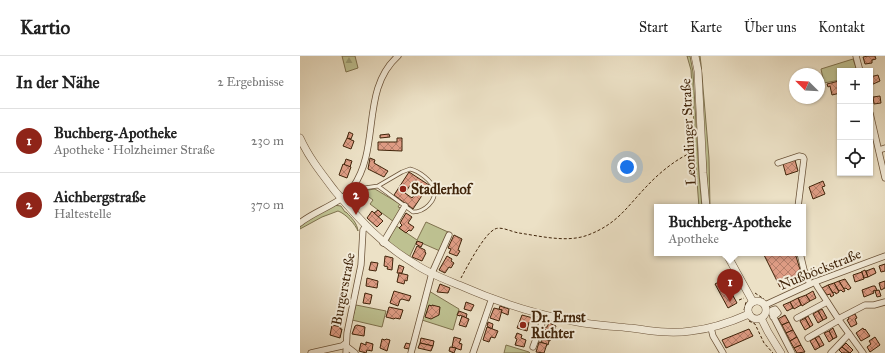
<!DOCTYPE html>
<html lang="de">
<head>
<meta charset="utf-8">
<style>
	body { margin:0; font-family:"IM FELL Great Primer",serif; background:#f6f6f6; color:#222 }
	.controls { position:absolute; right:12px; top:12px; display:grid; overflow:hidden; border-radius:0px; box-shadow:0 1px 3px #0004 }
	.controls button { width:36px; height:36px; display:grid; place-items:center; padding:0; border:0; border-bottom:1px solid #e0e0e0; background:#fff; color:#222; font:20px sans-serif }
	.compass { position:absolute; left:489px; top:12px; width:36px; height:36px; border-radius:50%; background:#fff; box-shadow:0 1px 3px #0004; rotate:294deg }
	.you { position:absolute; left:327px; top:111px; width:14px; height:14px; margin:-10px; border:3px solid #fff; border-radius:50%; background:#1a73e8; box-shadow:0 0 0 6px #1a73e833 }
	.badge { display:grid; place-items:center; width:26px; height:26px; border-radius:50%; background:#8f2418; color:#fff; font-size:13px; font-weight:700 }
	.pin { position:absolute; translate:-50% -33px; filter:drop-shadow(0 1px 2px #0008) }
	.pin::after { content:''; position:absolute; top:21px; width:14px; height:12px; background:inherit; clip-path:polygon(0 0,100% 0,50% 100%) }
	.popup { position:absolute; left:354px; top:148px; width:152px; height:52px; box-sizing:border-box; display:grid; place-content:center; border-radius:0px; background:#fff; filter:drop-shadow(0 1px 3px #0005); font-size:13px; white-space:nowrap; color:#767676 }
	.popup b { font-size:15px; color:#222 }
	.popup::after { content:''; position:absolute; left:50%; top:100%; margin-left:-8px; border:8px solid transparent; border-top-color:#fff }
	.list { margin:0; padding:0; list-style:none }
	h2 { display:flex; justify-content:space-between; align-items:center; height:52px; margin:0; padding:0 16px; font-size:17px }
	h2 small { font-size:13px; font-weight:400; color:#767676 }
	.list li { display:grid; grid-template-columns:26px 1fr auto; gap:12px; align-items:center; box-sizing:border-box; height:64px; padding:0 16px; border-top:1px solid #e0e0e0 }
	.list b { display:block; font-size:15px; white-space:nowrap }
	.list p { margin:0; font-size:13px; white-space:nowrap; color:#767676 }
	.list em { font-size:13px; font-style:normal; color:#767676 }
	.icon { flex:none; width:22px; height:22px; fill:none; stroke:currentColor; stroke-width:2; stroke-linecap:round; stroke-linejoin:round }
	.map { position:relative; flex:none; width:585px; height:297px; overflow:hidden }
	header { display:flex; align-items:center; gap:24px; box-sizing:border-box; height:56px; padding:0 20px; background:#fff; border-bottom:1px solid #e0e0e0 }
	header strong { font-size:19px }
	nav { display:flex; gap:22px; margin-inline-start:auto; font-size:14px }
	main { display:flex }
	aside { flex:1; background:#fff }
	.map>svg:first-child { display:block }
	.green { fill:#bec191; stroke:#7f724e }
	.forest { fill:url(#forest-firs); stroke:#7f724e }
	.building { fill:url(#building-cross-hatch); stroke:#40240a; fill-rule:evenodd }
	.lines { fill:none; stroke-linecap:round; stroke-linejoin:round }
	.service-casing { stroke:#6b5339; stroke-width:4.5 }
	.minor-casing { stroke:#6b5339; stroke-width:7 }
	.tertiary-casing { stroke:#6b5339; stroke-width:8 }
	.path { stroke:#40240a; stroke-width:1; stroke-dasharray:3 2; stroke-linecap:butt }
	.service { stroke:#f3ecda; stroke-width:3 }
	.minor { stroke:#f3ecda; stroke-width:5.5 }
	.tertiary { stroke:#f3ecda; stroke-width:7 }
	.poi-dot { fill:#8f2418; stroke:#f3ecda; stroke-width:1.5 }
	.labels { text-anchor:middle; stroke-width:4; stroke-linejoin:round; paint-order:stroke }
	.street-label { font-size:14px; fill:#40240a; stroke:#f3ecda }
	.poi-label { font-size:14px; font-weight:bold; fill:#40240a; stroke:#f3ecda; text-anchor:start }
</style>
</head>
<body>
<header>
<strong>Kartio</strong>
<nav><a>Start</a><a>Karte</a><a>Über uns</a><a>Kontakt</a></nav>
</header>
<main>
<aside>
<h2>In der Nähe<small>2 Ergebnisse</small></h2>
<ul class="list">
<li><span class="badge">1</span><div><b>Buchberg-Apotheke</b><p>Apotheke · Holzheimer Straße</p></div><em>230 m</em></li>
<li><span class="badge">2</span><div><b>Aichbergstraße</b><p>Haltestelle</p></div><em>370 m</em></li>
</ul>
</aside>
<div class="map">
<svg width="585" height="297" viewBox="0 0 585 297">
	<defs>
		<pattern id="forest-firs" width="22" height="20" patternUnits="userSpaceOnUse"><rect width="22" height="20" fill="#bec191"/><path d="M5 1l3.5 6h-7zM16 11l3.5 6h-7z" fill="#9c9d75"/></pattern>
		<pattern id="building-cross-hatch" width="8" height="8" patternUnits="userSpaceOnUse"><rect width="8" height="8" fill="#de9c84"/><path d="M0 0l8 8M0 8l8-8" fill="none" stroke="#b57f6a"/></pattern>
	</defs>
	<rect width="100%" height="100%" fill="#ece1c6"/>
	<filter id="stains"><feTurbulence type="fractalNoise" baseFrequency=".005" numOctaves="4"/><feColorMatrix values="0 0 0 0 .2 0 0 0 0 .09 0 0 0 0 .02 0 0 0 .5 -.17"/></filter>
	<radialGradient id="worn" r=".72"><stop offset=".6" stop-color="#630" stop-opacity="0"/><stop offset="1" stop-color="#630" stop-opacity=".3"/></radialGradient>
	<g class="green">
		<path d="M387,0H390L393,16L399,119L402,151H399L395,100L391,99L390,94L394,69L391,14Z"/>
		<path d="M398,0H400L401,8L409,102L410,151H409Z"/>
		<path d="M553,3L557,15H540V24L524,27L521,13Z"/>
		<path d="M75,133L100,148L98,151L101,152L94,166L70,148L73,144L61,135Z"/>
		<path d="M33,149L41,150L45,156H46C52,162 57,167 58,175C55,168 46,158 38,155L22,161L0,173V169Z"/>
		<path d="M126,166L148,176L140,195L117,185L109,202L88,186L95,169L117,184Z"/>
		<path d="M129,235L159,253L153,274L122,264Z"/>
		<path d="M56,249L86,255L82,271L52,264Z"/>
		<path d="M206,289L229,296L230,297H204Z"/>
	</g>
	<path class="forest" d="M42,0H55L58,12L46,16Z"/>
	<g class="building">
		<path d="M568,0H575L576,3L572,4V7L565,8L563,1Z"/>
		<path d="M578,19L580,25L571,29L570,21Z"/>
		<path d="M539,25L540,37L532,39L530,30L528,31L527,28Z"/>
		<path d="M580,40L581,47L574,48L573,41Z"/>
		<path d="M49,76L53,78L51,83L47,82Z"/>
		<path d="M89,78L90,81L80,82V79Z"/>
		<path d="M47,82L54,85L51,93L43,90Z"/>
		<path d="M97,82H102V95L78,94V86H97Z"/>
		<path d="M70,102L75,104L74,107L88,115L84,121L68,113Z"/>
		<path d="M46,103L52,105L50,111L44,109Z"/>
		<path d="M495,104L498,115L486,119L483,108Z"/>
		<path d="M43,108L51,111L47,122L39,119Z"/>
		<path d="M109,116L129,129L113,153L94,139ZM113,125L121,130L112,142L105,137Z"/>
		<path d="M523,125L525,130L522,131L525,138L513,143L509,131Z"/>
		<path d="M78,154L82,158L78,161L74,157Z"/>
		<path d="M72,155L83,165L77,171L67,162Z"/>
		<path d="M106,157L112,161L108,167L114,171L111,175L109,174L106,177L99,172L102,169L100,167Z"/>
		<path d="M154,179L162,183L158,194L160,195L157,200L149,197L151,193L148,192Z"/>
		<path d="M117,185L123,187L121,191L116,188Z"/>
		<path d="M117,190L125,194V196L126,197L122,205L112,201Z"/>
		<path d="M463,197H495L502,220L480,231Z"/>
		<path d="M85,200L93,202L92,214L87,213L88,211L84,210Z"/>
		<path d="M147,200L152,203L151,205L154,207L151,212L149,211L145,217L139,214Z"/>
		<path d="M71,206L78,207L76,215L69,214Z"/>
		<path d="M585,208V215L581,216L579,210Z"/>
		<path d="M99,209L104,211L102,217H97Z"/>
		<path d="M574,212L576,217L568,221L566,215Z"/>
		<path d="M565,214L568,221L564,222L561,216Z"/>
		<path d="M562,216L564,223L555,226L553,219Z"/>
		<path d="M99,217L108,219L107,225L105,224L104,228L97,226Z"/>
		<path d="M67,222L78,225L77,232L66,230Z"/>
		<path d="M424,223L437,247L428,252L415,228Z"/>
		<path d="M545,223L551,232L548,234L546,232L544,233L539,225Z"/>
		<path d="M539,225L545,235L543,236L541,234L539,235L534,227Z"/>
		<path d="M585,225V232L581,234L579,227Z"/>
		<path d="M534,227L539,236L536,238L535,236L533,237L528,229Z"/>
		<path d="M140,228L150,232L148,237L137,236Z"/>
		<path d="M528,229L534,239L531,241L530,238L527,239L522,232Z"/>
		<path d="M573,230H575L577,234L573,235L574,237L564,241L562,234Z"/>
		<path d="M579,234L581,240L577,241L575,235Z"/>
		<path d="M94,235L111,240L109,245L102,243L100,244L98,250L90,247Z"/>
		<path d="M513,235L516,242L510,245L506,239Z"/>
		<path d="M65,237L72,239L70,248L63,247Z"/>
		<path d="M506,239L510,245L502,250L498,242Z"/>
		<path d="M498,242L501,249L494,253L490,246Z"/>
		<path d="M166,246L174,249L171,255L164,253Z"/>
		<path d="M490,246L493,252L487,255L483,249Z"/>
		<path d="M129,249L132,250V249L140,251L139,259L131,263L125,261Z"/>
		<path d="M200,250L209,253L208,259L201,256L202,254L199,253Z"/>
		<path d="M89,251L103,254L100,263L95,262L94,263L86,261Z"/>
		<path d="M194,252L202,254L199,265L190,262Z"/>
		<path d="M522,253L527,262L523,264L518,255Z"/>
		<path d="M159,255L167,258L166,262L160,259V260L157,259Z"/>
		<path d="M518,255L523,264L518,267L513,258Z"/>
		<path d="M555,258L557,262L555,263L557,268L551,271L547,264L549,263L548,261Z"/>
		<path d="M222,259L233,262L231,267L229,266L227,275L217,272Z"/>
		<path d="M485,259L489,266L482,269L478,263Z"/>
		<path d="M162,260L169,263L166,271L159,269Z"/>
		<path d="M508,260L513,269L510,271L505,262Z"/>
		<path d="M505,262L510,271L505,274L500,265Z"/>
		<path d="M188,266L193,268L192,273L187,270Z"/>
		<path d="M489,266L493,274L486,277L482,269Z"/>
		<path d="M249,267L256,270L254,275L252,274L251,281L244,278L246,274L244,272L247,271Z"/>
		<path d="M32,269L41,271L40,273H42L40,282L30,279Z"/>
		<path d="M57,269L65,271L64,280L52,278L55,270Z"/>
		<path d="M187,271L198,275L195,282L191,281L189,286L183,284Z"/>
		<path d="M533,272L537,281L533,283L529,275Z"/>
		<path d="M563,272L564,274L565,273L570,280L561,285L556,277Z"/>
		<path d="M449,273L453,280L426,292L422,284Z"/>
		<path d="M493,274L497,281L490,285L486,277Z"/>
		<path d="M529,275L533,283L529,286L524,277Z"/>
		<path d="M217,277L222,279L221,282L226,284L224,291L215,289L217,283L215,282Z"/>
		<path d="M244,278L250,280L249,282L251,283L250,285L243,282Z"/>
		<path d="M519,280L524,289L520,291L515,282Z"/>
		<path d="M154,281L161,283L159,287L162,288L161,294L152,291Z"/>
		<path d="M497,281L501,289L494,292L490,285Z"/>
		<path d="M575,281L580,289L570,296L567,291L571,288L569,285Z"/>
		<path d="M121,282L134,285L133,290L120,287Z"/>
		<path d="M243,282L249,285L248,289L241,286Z"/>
		<path d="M515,282L520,291L515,294L510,285Z"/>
		<path d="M82,283L85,284L86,283L90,284L87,295L80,292Z"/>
		<path d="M66,286L73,288L72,295L67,294L66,297L59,295L61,287L66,289Z"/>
		<path d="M239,286L247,288L244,297L236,296Z"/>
		<path d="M106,287L110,288L109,293L104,292Z"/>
		<path d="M120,287L133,290L131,295L118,292Z"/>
		<path d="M546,287L553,294L550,297L542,291Z"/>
		<path d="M501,289L505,296L497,297L494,292Z"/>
		<path d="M150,291L156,292L154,297L149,295Z"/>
		<path d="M542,291L549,297H542L539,294Z"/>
	</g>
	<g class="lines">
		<defs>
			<path id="service" d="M53,131L57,133L78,130L102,116L110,113C119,115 132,125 134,133C137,145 124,156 113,156L78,130"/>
			<g id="minor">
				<path d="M556,0L560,15"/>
				<path d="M570,57L585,122"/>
				<path d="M579,94L585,92"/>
				<path d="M478,107L499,100L503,101L504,103L498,151"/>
				<path d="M0,167C16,154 41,148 53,131C81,91 60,34 98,0"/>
				<path d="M83,187L105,150"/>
				<path d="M500,197L504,214L510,228"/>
				<path d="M515,226L517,230L539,264L563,297"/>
				<path d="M465,249L515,226L585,200"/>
				<path d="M473,261L478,257L475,253L472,254V258L492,297"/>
				<path d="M497,262L527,246"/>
				<path d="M538,263L565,249H574L585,246"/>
				<path d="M411,272L413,280L423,297"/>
				<path d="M508,282L539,264"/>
				<path d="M46,290L55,297"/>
				<path d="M233,291L245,259"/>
				<path d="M11,297L42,290L46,287"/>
				<path d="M46,297L47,277L61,209L63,174L66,170"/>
				<path d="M111,297L132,217L149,179"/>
				<path d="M173,297L192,242"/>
				<path d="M531,297L549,278"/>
			</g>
			<g id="tertiary">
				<path d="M395,0L398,15L403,117L406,151"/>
				<path d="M0,82C9,102 22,118 35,135C61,165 80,187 115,208C128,217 144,223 159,229C193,244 231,257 268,264C289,269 310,270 331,272C351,275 371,278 391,275C411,273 431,266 449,258"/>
				<path d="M426,197L453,246"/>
				<circle cx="457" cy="254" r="9"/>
				<path d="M461,262L468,276L481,297"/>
			</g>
		</defs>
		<use href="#service" class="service-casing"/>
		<use href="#minor" class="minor-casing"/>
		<use href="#tertiary" class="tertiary-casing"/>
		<g class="path">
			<path d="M161,222C167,211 184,178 195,173C201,170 212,176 219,177C240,180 267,187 288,179C317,168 326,152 346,131C359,117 377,102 395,95"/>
			<path d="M455,237L464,243"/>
			<path d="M439,244L444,242"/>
			<path d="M444,254L446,246"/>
			<path d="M449,265L455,268L464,287L473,297"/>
		</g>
		<use href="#service" class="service"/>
		<use href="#minor" class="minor"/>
		<use href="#tertiary" class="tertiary"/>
	</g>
	<g class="poi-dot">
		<circle cx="103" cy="133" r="4"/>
		<circle cx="223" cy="269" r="4"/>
	</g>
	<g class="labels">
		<g class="street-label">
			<text transform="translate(388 76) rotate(-93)" y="5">Leondinger Straße</text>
			<text transform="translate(520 213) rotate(-22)" y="5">Nußböckstraße</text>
			<text transform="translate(43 233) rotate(-79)" y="5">Burgerstraße</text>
		</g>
		<g class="poi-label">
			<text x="111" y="138">Stadlerhof</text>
			<text x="231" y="266">Dr. Ernst<tspan x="231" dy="16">Richter</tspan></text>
		</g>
	</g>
	<rect width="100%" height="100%" filter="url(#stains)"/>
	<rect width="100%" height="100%" fill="url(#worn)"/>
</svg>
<div class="controls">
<button>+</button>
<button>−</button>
<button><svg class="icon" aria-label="locate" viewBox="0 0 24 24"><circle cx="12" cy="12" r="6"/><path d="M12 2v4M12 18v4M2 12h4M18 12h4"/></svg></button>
</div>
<svg class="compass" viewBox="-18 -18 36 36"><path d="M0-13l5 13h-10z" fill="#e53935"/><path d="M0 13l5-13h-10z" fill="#767676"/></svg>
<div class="you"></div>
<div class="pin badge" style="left:430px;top:246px">1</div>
<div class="popup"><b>Buchberg-Apotheke</b>Apotheke</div>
<div class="pin badge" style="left:56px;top:159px">2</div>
</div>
</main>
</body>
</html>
